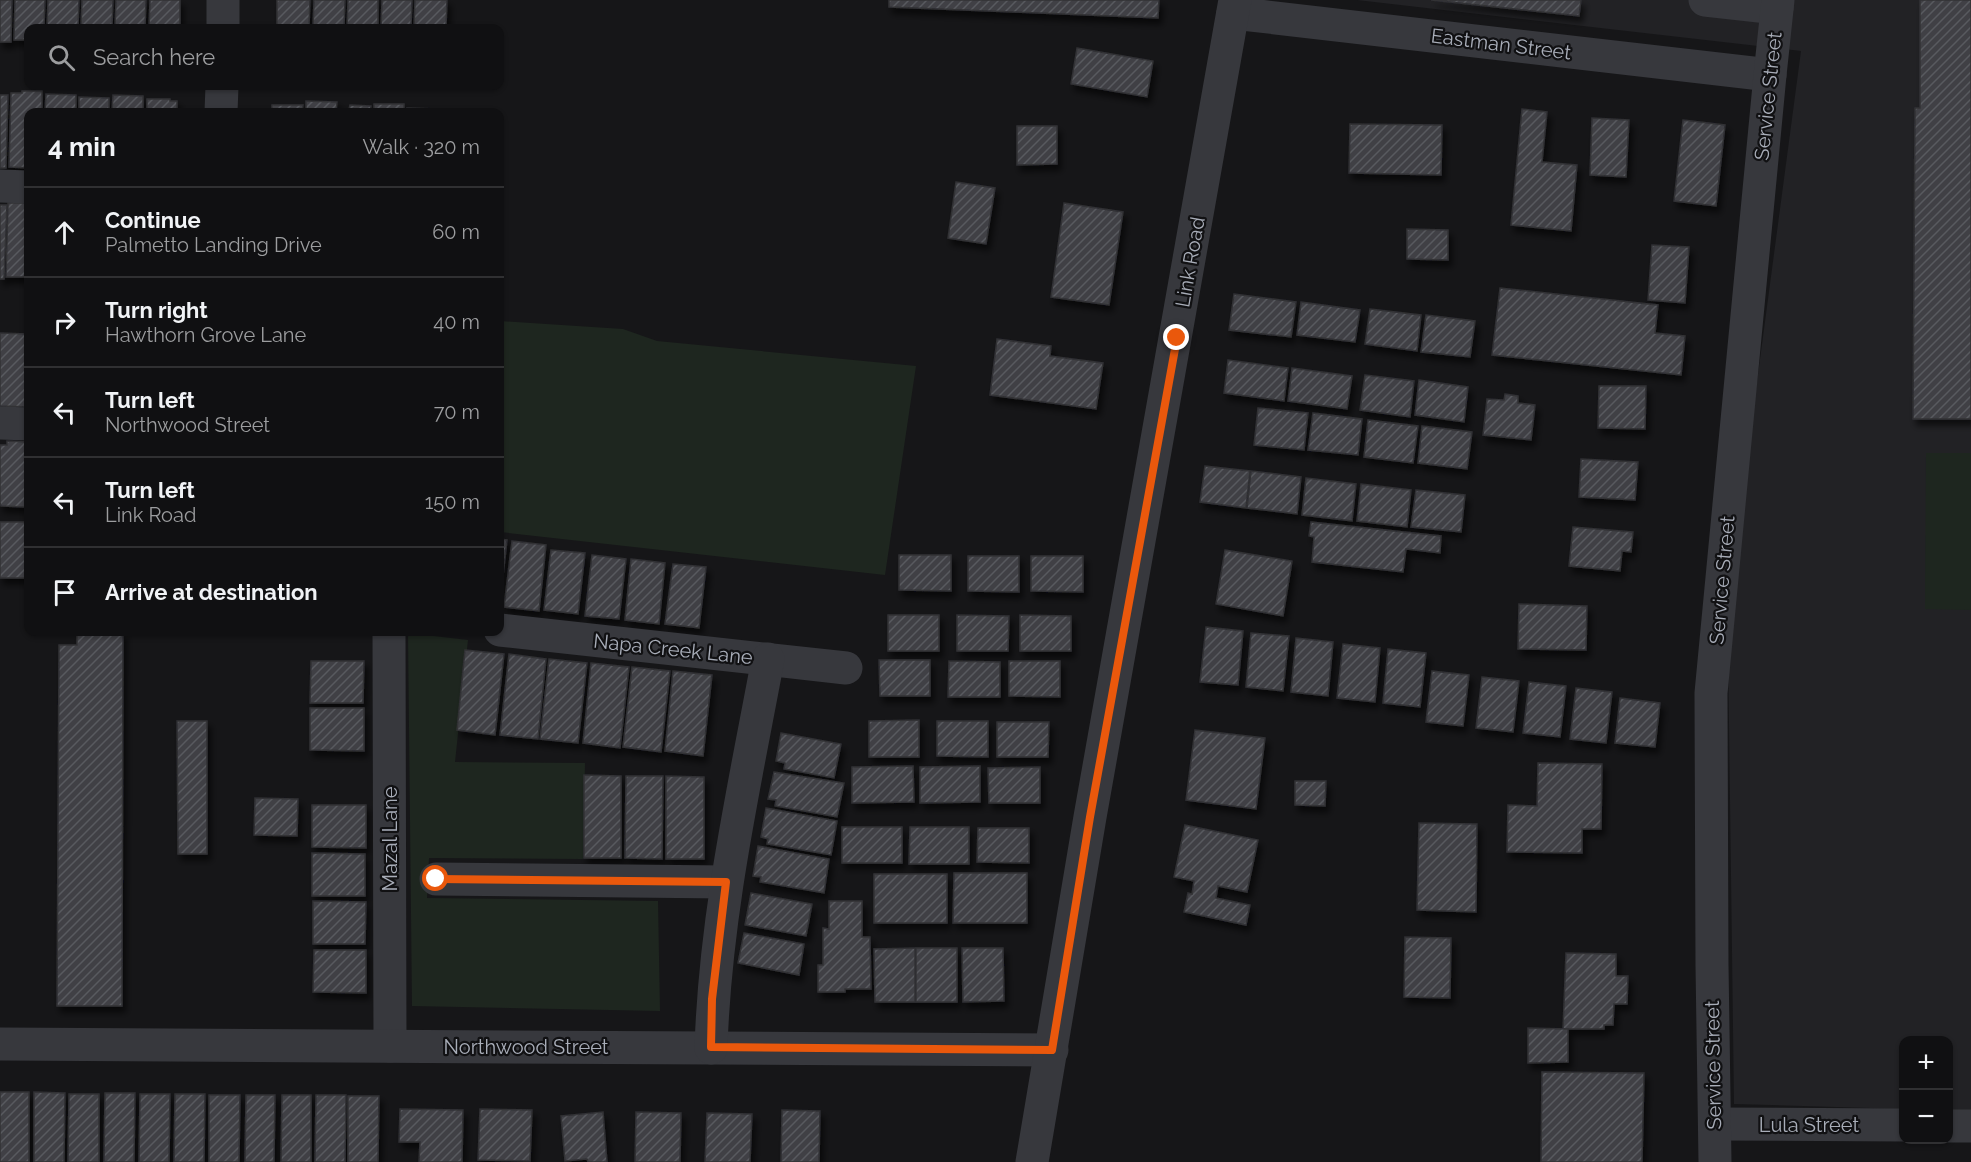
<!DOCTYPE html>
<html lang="en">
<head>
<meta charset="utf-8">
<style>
	body { margin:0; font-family:Raleway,sans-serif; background:#19191b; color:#f1f3f6 }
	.controls { position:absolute; right:18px; bottom:18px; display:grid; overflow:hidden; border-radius:12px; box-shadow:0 2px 4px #0004 }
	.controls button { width:54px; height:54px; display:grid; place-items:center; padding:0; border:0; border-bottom:2px solid #303032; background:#101012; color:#f1f3f6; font:30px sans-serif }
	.stop { position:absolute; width:18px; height:18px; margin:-14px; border:4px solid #ea580c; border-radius:50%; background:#fff }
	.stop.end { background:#ea580c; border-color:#fff; box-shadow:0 2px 6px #0008 }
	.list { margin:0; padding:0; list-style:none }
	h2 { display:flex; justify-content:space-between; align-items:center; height:78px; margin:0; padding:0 24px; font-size:26px }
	h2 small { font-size:20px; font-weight:400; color:#9c9d9f }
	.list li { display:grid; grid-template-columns:39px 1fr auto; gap:18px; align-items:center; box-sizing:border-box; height:90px; padding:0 24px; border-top:2px solid #303032 }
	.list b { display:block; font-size:22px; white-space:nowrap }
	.list p { margin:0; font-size:20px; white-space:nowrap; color:#9c9d9f }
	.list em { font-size:20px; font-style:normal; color:#9c9d9f }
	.icon { flex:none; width:33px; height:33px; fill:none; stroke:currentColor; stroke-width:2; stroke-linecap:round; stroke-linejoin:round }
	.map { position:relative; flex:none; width:1971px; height:1162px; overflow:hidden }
	.search { position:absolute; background:#101012; box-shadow:0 2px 4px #0004; left:24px; top:24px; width:480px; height:66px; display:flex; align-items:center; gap:15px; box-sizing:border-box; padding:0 21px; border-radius:12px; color:#9c9d9f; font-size:22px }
	.panel { position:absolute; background:#101012; box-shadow:0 2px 4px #0004; left:24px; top:108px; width:480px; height:528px; border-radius:12px }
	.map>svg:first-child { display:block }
	.built { fill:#222225 }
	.green { fill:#1e261f }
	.building { fill:url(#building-hatch); stroke:#303034; stroke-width:1.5; filter:url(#shadow) }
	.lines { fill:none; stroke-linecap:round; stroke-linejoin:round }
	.minor { stroke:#37383d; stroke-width:33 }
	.route { stroke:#ea580c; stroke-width:8 }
	.labels { text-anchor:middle; stroke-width:4.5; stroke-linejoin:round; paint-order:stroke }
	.street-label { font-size:20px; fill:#a8adb8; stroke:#111113 }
</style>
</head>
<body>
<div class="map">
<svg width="1971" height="1162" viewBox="0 0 1971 1162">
	<defs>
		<pattern id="building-hatch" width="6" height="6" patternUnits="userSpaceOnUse" patternTransform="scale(1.5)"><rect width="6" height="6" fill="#404145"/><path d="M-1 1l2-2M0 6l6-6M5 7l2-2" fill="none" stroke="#595a5e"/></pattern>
		<filter id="shadow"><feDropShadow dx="3.5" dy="6" stdDeviation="3" flood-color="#0009"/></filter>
	</defs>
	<rect width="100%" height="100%" fill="#161618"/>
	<path class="built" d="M1357,0H1971V1111H1949L1948,1040H1904L1903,1109L1734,1104L1728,647L1745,472L1801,51Z"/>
	<g class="green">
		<path d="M500,321L623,329L657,341L916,366L885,575L500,532Z"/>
		<path d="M1926,453H1971V610L1925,609Z"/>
		<path d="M408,633L468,640L455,762L585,763L583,859L429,858L427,898L658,901L660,1011L412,1006Z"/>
	</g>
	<g class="building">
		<path d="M0,0H12L11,42H0Z"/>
		<path d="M15,0H45L44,28H28V40H14Z"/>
		<path d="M48,0H79L78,28H47Z"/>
		<path d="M82,0H113L112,28H81Z"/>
		<path d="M116,0H146L145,28H115Z"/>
		<path d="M150,0H180V28H149Z"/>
		<path d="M277,0H310L309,28H279V26H277Z"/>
		<path d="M314,0H345L344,28H313Z"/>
		<path d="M348,0H378V28H347Z"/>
		<path d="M382,0H412L411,28H381Z"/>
		<path d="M415,0H447L446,28H414Z"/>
		<path d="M889,0H1159L1158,18L889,7Z"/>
		<path d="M1431,0H1581L1579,16Z"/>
		<path d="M1920,0H1971V419H1913L1915,108H1920Z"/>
		<path d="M1077,48L1153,61L1147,97L1071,84Z"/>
		<path d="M22,91H42V112H28V168L9,167L11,93H22Z"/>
		<path d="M46,94L76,95V112H45Z"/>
		<path d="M0,95H8L6,168H0Z"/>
		<path d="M113,95L143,96V112H112Z"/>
		<path d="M79,97L109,98V112H79Z"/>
		<path d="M147,99H170V101H177V112H147Z"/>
		<path d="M306,101L337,102L336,112H306Z"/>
		<rect x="374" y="104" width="30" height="8"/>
		<path d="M272,105H303L302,112H272Z"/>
		<path d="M350,105L371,106L370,112H341V109H349Z"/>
		<path d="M407,108L438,109V112H407Z"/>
		<path d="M1522,109L1547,112L1542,162L1577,165L1571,231L1511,225Z"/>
		<path d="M1592,118L1629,120L1626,177L1590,175Z"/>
		<path d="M1683,120L1725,125L1716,206L1674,201Z"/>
		<path d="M1350,124L1442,125L1441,175L1349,173Z"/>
		<path d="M1017,126H1057V164L1017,165Z"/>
		<path d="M956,182L995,188L986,244L948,238Z"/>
		<path d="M8,203H28V277H6Z"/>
		<path d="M1064,203L1123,212L1109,305L1051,297Z"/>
		<path d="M0,205H7L4,279H0Z"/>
		<path d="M1407,229L1448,230V260L1407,259Z"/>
		<path d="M1652,245L1689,247L1685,303L1648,300Z"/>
		<path d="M1500,288L1658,305L1655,333L1685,336L1681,375L1492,355Z"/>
		<path d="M1234,294L1296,302L1291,337L1229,330Z"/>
		<path d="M1301,302L1360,310L1355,342L1297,335Z"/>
		<path d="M1370,309L1421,315L1417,351L1365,344Z"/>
		<path d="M1426,315L1475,321L1470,357L1421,352Z"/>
		<path d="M0,333L28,334V407L0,406Z"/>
		<path d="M997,339L1051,346L1050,356L1103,363L1096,409L990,395Z"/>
		<path d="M1228,360L1288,368L1284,401L1224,393Z"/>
		<path d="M1292,368L1352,376L1347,409L1288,401Z"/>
		<path d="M1365,375L1414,381L1410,417L1360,410Z"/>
		<path d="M1419,380L1468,387L1464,422L1415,415Z"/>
		<path d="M1599,386H1646L1645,429L1598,428Z"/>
		<path d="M1505,394L1518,396V403L1535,405L1531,440L1483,435L1487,399L1504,400Z"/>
		<path d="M1258,408L1308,413L1304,450L1254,445Z"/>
		<path d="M1313,413L1362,419L1358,455L1308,450Z"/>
		<path d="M1368,420L1418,426L1413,463L1364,457Z"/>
		<path d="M1422,426L1472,432L1467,469L1418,463Z"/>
		<path d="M7,441L28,442V504L25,503V507L1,506L0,503V445H7Z"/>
		<path d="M1581,459L1638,462L1635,500L1579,497Z"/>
		<path d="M1205,466L1250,471L1246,508L1200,502Z"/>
		<path d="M1251,471L1301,477L1297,514L1247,508Z"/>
		<path d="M1306,478L1356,484L1352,521L1302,515Z"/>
		<path d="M1361,484L1411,490L1407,527L1357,521Z"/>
		<path d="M1416,490L1465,495L1461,532L1411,527Z"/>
		<rect x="0" y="522" width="28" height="56"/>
		<path d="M1311,522L1441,536L1440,553L1406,549L1403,572L1312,562L1314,537L1309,536Z"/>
		<path d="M1573,527L1633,532L1631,552L1622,551L1620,571L1569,566Z"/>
		<path d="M500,539L507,540L500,603Z"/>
		<path d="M512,541L546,545L539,611L504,607Z"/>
		<path d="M551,550L585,553L578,614L544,610Z"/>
		<path d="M1225,550L1292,561L1283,616L1216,604Z"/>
		<path d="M592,555L626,559L619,619L585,616Z"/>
		<path d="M899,555H951V591L899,590Z"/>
		<path d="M968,556H1019V592L968,591Z"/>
		<path d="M1031,556H1083V592L1031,591Z"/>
		<path d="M631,559L665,563L659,624L625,620Z"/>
		<path d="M673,564L706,567L699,628L665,624Z"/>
		<path d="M1519,604L1587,606L1586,650L1518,649Z"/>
		<rect x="888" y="615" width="51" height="36"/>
		<path d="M957,615L1009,616L1008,651H957Z"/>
		<path d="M1020,615L1071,616V651H1020Z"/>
		<path d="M1206,627L1243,631L1238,685L1200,682Z"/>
		<path d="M77,632H123L122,1006H57L59,645H77Z"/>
		<path d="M1251,633L1289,636L1283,691L1246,687Z"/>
		<path d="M1296,638L1333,642L1328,696L1291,692Z"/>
		<path d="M1343,644L1380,648L1375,702L1337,698Z"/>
		<path d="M1388,649L1426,653L1420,707L1383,703Z"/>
		<path d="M465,650L504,654L495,735L457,730Z"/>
		<path d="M509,654L546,659L538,739L500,735Z"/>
		<path d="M549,659L587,663L578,743L540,739Z"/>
		<path d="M879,660H930V696H880Z"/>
		<path d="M311,661H364L363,703H310Z"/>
		<path d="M949,661L1000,662V697H948Z"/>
		<path d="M1009,661H1060V697L1009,696Z"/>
		<path d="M591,663L629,667L620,748L583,743Z"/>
		<path d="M632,667L670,671L661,752L623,747Z"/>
		<path d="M673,671L712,675L703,756L665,751Z"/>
		<path d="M1432,671L1469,675L1463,726L1426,722Z"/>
		<path d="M1482,677L1519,681L1513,732L1476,728Z"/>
		<path d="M1529,682L1566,686L1560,737L1523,733Z"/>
		<path d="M1576,688L1612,692L1606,743L1570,739Z"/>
		<path d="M1620,698L1660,703L1655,747L1615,743Z"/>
		<path d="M310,708H364V751L310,750Z"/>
		<path d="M919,720V757H869V721Z"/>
		<path d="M177,721H207V854H178Z"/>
		<path d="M937,721H988V757L937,756Z"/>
		<path d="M997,722H1049L1048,757H997Z"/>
		<path d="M1195,730L1265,738L1256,809L1186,800Z"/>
		<path d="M781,733L841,744L834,778L784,769L785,763L776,761Z"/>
		<path d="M1538,763L1602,764L1601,829H1582V853L1507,852L1508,805L1537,806Z"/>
		<path d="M913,766L914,802L852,803V767Z"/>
		<path d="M980,766V802L920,803V767Z"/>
		<path d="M1040,767V803H989L988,768Z"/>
		<path d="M774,772L844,783L837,817L775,806L776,800L768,799Z"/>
		<path d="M584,775L621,776V858H584Z"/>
		<path d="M626,776H663L662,859L625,858Z"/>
		<path d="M666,776L704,777V859H666Z"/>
		<path d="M1295,781H1326L1325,806L1295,805Z"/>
		<path d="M255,798L298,799L297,836L254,835Z"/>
		<path d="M312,805H366V848L312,847Z"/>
		<path d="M766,808L837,821L831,855L767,844L768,839L761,837Z"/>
		<path d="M1419,823L1477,824L1476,912L1417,910Z"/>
		<path d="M1185,825L1258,840L1247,892L1218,886L1216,898L1250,905L1246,925L1184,912L1188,893L1192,894L1194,881L1174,877Z"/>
		<rect x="842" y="827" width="60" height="36"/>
		<path d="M910,827H969V864H909Z"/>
		<path d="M978,828H1029V863L977,862Z"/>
		<path d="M758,846L829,859L824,893L760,882L761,877L753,876Z"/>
		<path d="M312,853L365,854V896H312Z"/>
		<path d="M954,873H1027V923H953Z"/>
		<rect x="874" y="874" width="73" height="49"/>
		<path d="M751,893L812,904L806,936L745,925Z"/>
		<path d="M313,901L366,902L365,944H313Z"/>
		<path d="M829,901H862V937H870L871,989H845V992H818V965H823V928L829,929Z"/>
		<path d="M744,933L804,944L799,975L738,963Z"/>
		<path d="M1405,937L1451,938L1450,998L1404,997Z"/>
		<path d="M915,948V1002H875L874,949Z"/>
		<rect x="916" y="948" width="41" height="54"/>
		<path d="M962,948H1003L1004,1001L963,1002Z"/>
		<path d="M314,950H366V993L313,992Z"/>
		<path d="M1566,953L1616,954V976H1628L1627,1004H1614L1613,1025H1604V1029H1563Z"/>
		<path d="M1528,1028L1568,1029V1062L1528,1063Z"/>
		<path d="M1542,1072L1644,1073L1642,1162H1541Z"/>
		<rect x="0" y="1092" width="29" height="70"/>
		<path d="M34,1092L65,1093L64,1162H34Z"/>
		<path d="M105,1093H135L134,1162H104Z"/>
		<path d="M69,1094H99V1162H68Z"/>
		<path d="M140,1094H170L169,1162H139Z"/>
		<path d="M175,1094H205L204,1162H174Z"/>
		<path d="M209,1095H240L239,1162H209Z"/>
		<path d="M246,1095H275L274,1162H245Z"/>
		<path d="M282,1095H311V1162H281Z"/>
		<path d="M316,1095H346L345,1162H315Z"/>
		<path d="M348,1096H379L378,1162H348Z"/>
		<path d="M400,1109L463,1110L462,1162H419L420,1142H399Z"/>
		<path d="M480,1109L532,1110L530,1161L478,1160Z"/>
		<path d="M782,1110L820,1111L819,1162H781Z"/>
		<path d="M603,1112L607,1162H588L587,1159L565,1161L561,1116Z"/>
		<path d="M636,1112L681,1113L680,1162H635Z"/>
		<path d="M707,1113L752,1114L750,1162H705Z"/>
	</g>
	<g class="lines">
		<g class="minor">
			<path d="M1705,0L1777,8"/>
			<path d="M1233,13L1770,75"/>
			<path d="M223,28V0"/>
			<path d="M221,112L222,86"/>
			<path d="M0,186L28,187"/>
			<path d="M0,423L28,424"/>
			<path d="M500,630L846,668"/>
			<path d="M389,632L390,1046"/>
			<path d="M436,879L726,882"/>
			<path d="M0,1044L1052,1050"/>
			<path d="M711,1048C715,916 744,788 768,659"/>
			<path d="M1715,1124L1904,1125"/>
			<path d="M1948,1126H1971"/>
			<path d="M1032,1162L1090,817L1235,0"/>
			<path d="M1715,1162L1712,965L1711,693L1770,75L1778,0"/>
		</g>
	</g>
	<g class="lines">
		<path class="route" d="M436,879L726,882L712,999L711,1047L1052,1050L1090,817L1177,338"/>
	</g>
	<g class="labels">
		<g class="street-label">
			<text transform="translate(1501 44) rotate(7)" y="7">Eastman Street</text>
			<text transform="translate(1768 96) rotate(-84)" y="7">Service Street</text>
			<text transform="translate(1190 262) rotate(-80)" y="7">Link Road</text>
			<text transform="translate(1722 580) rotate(-85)" y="7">Service Street</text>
			<text transform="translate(673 649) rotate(6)" y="7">Napa Creek Lane</text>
			<text transform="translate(390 839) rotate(-90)" y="7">Mazal Lane</text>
			<text x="526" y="1054">Northwood Street</text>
			<text transform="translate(1713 1065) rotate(-91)" y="7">Service Street</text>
			<text x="1809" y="1132">Lula Street</text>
		</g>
	</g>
</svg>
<div class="controls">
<button>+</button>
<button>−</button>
</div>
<div class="stop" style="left:436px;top:879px"></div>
<div class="stop end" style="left:1177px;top:338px"></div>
<div class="search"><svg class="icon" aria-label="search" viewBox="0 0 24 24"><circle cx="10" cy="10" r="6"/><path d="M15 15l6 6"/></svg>Search here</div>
<section class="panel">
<h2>4 min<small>Walk · 320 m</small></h2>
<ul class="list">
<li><svg class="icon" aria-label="ahead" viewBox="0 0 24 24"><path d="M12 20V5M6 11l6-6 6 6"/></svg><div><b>Continue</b><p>Palmetto Landing Drive</p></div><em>60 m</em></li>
<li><svg class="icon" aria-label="right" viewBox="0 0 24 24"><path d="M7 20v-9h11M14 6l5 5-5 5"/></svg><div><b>Turn right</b><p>Hawthorn Grove Lane</p></div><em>40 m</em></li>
<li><svg class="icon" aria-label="left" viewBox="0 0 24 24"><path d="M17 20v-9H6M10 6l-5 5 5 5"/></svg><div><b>Turn left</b><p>Northwood Street</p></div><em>70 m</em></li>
<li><svg class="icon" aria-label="left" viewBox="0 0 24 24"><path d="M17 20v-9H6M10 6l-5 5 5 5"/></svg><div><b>Turn left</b><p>Link Road</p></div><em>150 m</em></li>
<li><svg class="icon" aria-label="arrive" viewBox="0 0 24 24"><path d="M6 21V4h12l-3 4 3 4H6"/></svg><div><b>Arrive at destination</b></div></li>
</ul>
</section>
</div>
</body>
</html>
